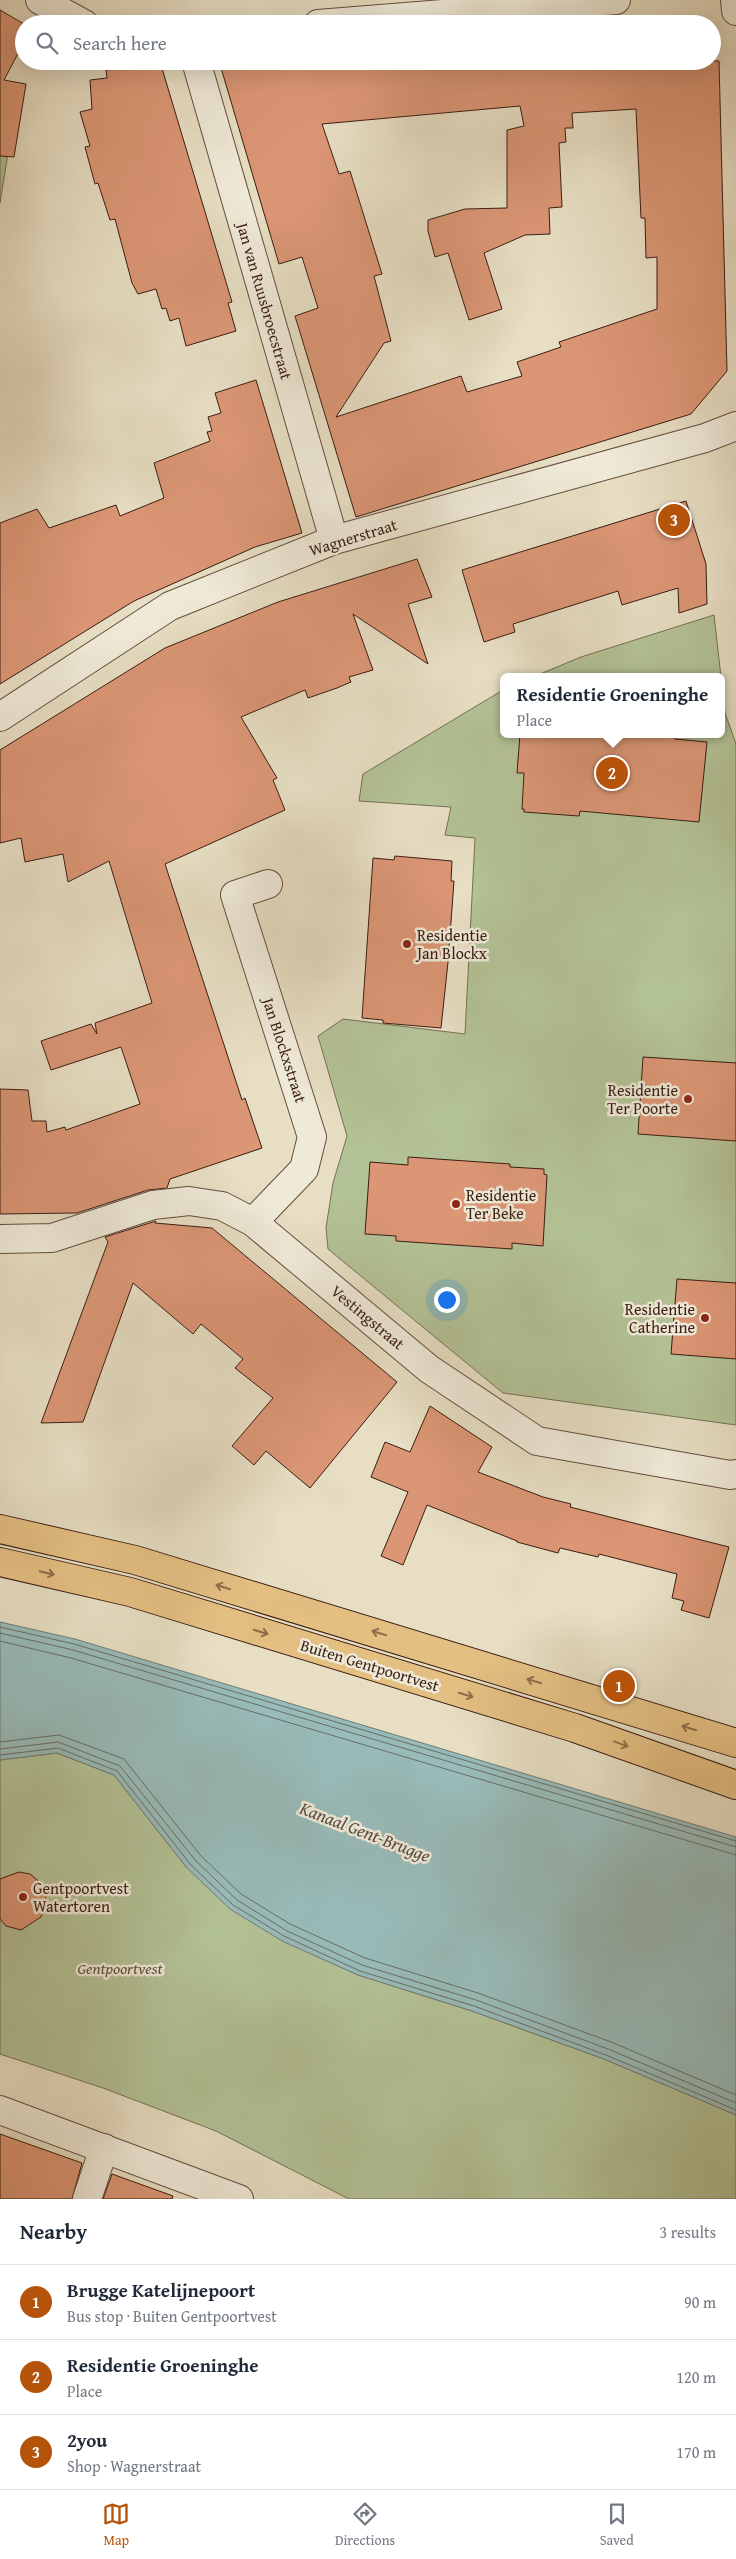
<!DOCTYPE html>
<html lang="en">
<head>
<meta charset="utf-8">
<style>
	body { margin:0; font-family:"Gentium Book Plus",serif; background:#f2f2f3; color:#1f2937 }
	.you { position:absolute; left:446px; top:1299px; width:18px; height:18px; margin:-12px; border:4px solid #fff; border-radius:50%; background:#1a73e8; box-shadow:0 0 0 8px #1a73e833 }
	.badge { display:grid; place-items:center; width:32px; height:32px; border-radius:50%; background:#b45309; color:#fff; font-size:16px; font-weight:700 }
	.pin { position:absolute; translate:-50% -50%; border:2px solid #fff; box-shadow:0 1px 5px #0006 }
	.popup { position:absolute; left:500px; top:673px; width:225px; height:65px; box-sizing:border-box; display:grid; place-content:center; border-radius:8px; background:#fff; filter:drop-shadow(0 1px 4px #0005); font-size:16px; white-space:nowrap; color:#747a83 }
	.popup b { font-size:19px; color:#1f2937 }
	.popup::after { content:''; position:absolute; left:50%; top:100%; margin-left:-10px; border:10px solid transparent; border-top-color:#fff }
	.list { margin:0; padding:0; list-style:none }
	h2 { display:flex; justify-content:space-between; align-items:center; height:65px; margin:0; padding:0 20px; font-size:21px }
	h2 small { font-size:16px; font-weight:400; color:#747a83 }
	.list li { display:grid; grid-template-columns:32px 1fr auto; gap:15px; align-items:center; box-sizing:border-box; height:75px; padding:0 20px; border-top:1px solid #e0e1e3 }
	.list b { display:block; font-size:19px; white-space:nowrap }
	.list p { margin:0; font-size:16px; white-space:nowrap; color:#747a83 }
	.list em { font-size:16px; font-style:normal; color:#747a83 }
	.icon { flex:none; width:28px; height:28px; fill:none; stroke:currentColor; stroke-width:2; stroke-linecap:round; stroke-linejoin:round }
	.map { position:relative; flex:none; width:736px; height:2199px; overflow:hidden }
	.search { position:absolute; background:#fff; box-shadow:0 5px 20px #0002; left:15px; right:15px; top:15px; height:55px; display:flex; align-items:center; gap:12px; box-sizing:border-box; padding:0 18px; border-radius:28px; color:#747a83; font-size:19px }
	.sheet { height:290px; background:#fff }
	nav { display:flex; justify-content:space-around; align-items:center; box-sizing:border-box; height:70px; border-top:1px solid #e0e1e3; background:#fff; font-size:14px; color:#747a83 }
	nav a { display:grid; justify-items:center; gap:2px }
	nav .on { color:#b45309 }
	.map>svg:first-child { display:block }
	.green { fill:#b3c296; stroke:#767054 }
	.water { fill:#98bbb9; stroke:#727c77 }
	.lines { fill:none; stroke-linecap:round; stroke-linejoin:round }
	.shore { stroke:#696c66; stroke-width:1 }
	.building { fill:#db9675; stroke:#3a1d13; fill-rule:evenodd }
	.minor-casing { stroke:#654d3f; stroke-width:30 }
	.major-casing { stroke:#3a1d13; stroke-width:30 }
	.minor { stroke:#efead8; stroke-width:28 }
	.major { stroke:#e4bf82; stroke-width:28 }
	.oneway { stroke:#8f6e4a }
	.poi-dot { fill:#8f2418; stroke:#efead8; stroke-width:2 }
	.labels { text-anchor:middle; stroke-width:5; stroke-linejoin:round; paint-order:stroke }
	.street-label { font-size:16px; fill:#3a1d13; stroke:#efead8 }
	.poi-label { font-size:16px; fill:#3a1d13; stroke:#efead8; text-anchor:start }
	.park-label { font-size:16px; font-style:italic; fill:#5e4f3a; stroke:#efead8 }
	.water-label { font-size:18px; font-style:italic; fill:#564c45; stroke:#efead8 }
</style>
</head>
<body>
<div class="map">
<svg width="736" height="2199" viewBox="0 0 736 2199">
	<rect width="100%" height="100%" fill="#e7dec3"/>
	<filter id="stains"><feTurbulence type="fractalNoise" baseFrequency=".004" numOctaves="4"/><feColorMatrix values="0 0 0 0 .2 0 0 0 0 .09 0 0 0 0 .02 0 0 0 .5 -.17"/></filter>
	<radialGradient id="worn" r=".72"><stop offset=".6" stop-color="#630" stop-opacity="0"/><stop offset="1" stop-color="#630" stop-opacity=".3"/></radialGradient>
	<g class="green">
		<path d="M0,152L8,153L0,203Z"/>
		<path d="M714,615L721,677H533L581,657Z"/>
		<path d="M721,677L725,713L736,744V1425L503,1393L328,1249L326,1228L333,1183L347,1136L318,1036L343,1019L465,1034L475,838L445,835L451,807L359,801L363,774L503,690V734H721Z"/>
		<path d="M57,1753L114,1775L187,1868L282,1940L358,1975L472,2011L604,2059L736,2115V2199H349L216,2131L103,2088L0,2054V1760Z"/>
	</g>
	<path class="water" d="M0,1622L75,1639L736,1837V2115L604,2059L472,2011L358,1975L282,1941L230,1909L187,1868L114,1775L57,1753L0,1760Z"/>
	<g class="lines">
		<g class="shore">
			<path d="M0,1627L74,1644L736,1841"/>
			<path d="M0,1633L73,1650L736,1847"/>
			<path d="M0,1641L71,1658L736,1855"/>
			<path d="M0,1742L59,1735L124,1759L201,1856L241,1894L290,1924L365,1958L478,1993L611,2042L736,2095"/>
			<path d="M0,1749L58,1742L120,1766L196,1861L237,1900L287,1931L362,1965L476,2000L608,2049L736,2103"/>
			<path d="M0,1755L58,1748L117,1771L191,1865L233,1905L284,1936L360,1971L474,2006L606,2055L736,2110"/>
		</g>
	</g>
	<g class="building">
		<path d="M0,10L24,24V42L4,80L26,84L14,157L0,156Z"/>
		<path d="M219,61H719L727,371L691,414L356,517L295,316L318,308L302,257L279,264ZM520,106L524,126L507,130V208L465,209L428,220V231L435,257L448,253L469,320L502,309L484,253L525,235L550,234L549,208L562,207L559,143L566,142L565,128H573L572,113L636,109L641,218H645L646,258L657,257V309L559,342L561,347L517,362L522,376L467,392L461,376L336,417L384,343L391,341L374,276L382,274L350,171L339,174L322,124Z"/>
		<path d="M161,65L232,302L228,303L236,331L186,346L179,318L170,321L166,308L162,309L156,289L138,294L132,283L115,219L110,220L98,183L95,184L85,147L90,146L80,112L92,109L90,80L107,78L106,70Z"/>
		<path d="M256,380L302,533L255,547L134,601L0,684V523L37,509L49,528L116,505L120,516L164,498L154,463L210,441L207,432L212,431L208,417L221,413L215,393Z"/>
		<path d="M686,501L706,564L707,604L679,613L678,588L622,605L618,591L513,624L515,632L484,642L462,570Z"/>
		<path d="M417,559L432,597L408,604L428,664L353,614L373,670L349,677L351,682L337,688L308,698L305,690L241,717L277,778L273,780L285,810L165,864L242,1100L245,1098L262,1148L170,1179L167,1188L148,1190L77,1213L0,1214V1089L28,1090L32,1121H46L47,1132L65,1127L66,1130L140,1104L121,1047L51,1070L41,1041L91,1024L97,1034L95,1023L152,1003L109,861L68,882L63,854L25,862L21,838L0,843V750L165,648L278,602Z"/>
		<path d="M520,734H673L675,739L707,742L699,822L580,811L579,816L524,812V809H522L524,773H517Z"/>
		<path d="M395,856L452,861L451,881H454L448,962L441,1028L383,1023V1020L362,1018L373,858L394,860Z"/>
		<path d="M643,1057L736,1063V1141L638,1134Z"/>
		<path d="M408,1157L510,1164V1167L544,1169V1174L547,1175L543,1246L512,1243V1249L396,1241V1236L365,1234L370,1162L408,1165Z"/>
		<path d="M156,1221L155,1223L212,1228L397,1382L310,1488L266,1451L254,1465L232,1446L273,1398L235,1368L243,1359L201,1324L193,1334L133,1283L83,1422L41,1423L108,1242L105,1237Z"/>
		<path d="M677,1279L736,1283V1359L671,1354Z"/>
		<path d="M430,1406L492,1447L478,1472L543,1497L571,1504L570,1507L729,1547L709,1618L681,1610L684,1601L672,1598L677,1574L599,1554L598,1557L560,1548L558,1553L517,1542V1541L427,1505L403,1565L381,1556L408,1492L371,1477L385,1442L410,1452Z"/>
		<path d="M19,1872L30,1874L43,1885L47,1902L41,1917L21,1930L6,1926L0,1919V1879Z"/>
		<path d="M0,2134L82,2163L72,2199H0Z"/>
		<path d="M112,2174L173,2196L172,2199H103Z"/>
	</g>
	<g class="lines">
		<defs>
			<g id="minor">
				<path d="M40,0L84,24"/>
				<path d="M735,0L736,11"/>
				<path d="M318,24L616,0"/>
				<path d="M196,61L334,540"/>
				<path d="M0,717L170,606L334,540L705,438L736,426"/>
				<path d="M253,1222L304,1169L312,1137L235,895L268,884"/>
				<path d="M0,1239L52,1238L153,1205L189,1201L222,1206L253,1222L429,1369L537,1441L730,1475L736,1474"/>
				<path d="M0,2110L239,2199"/>
				<path d="M87,2199L104,2148"/>
			</g>
			<g id="major">
				<path d="M0,1529L135,1560L736,1743"/>
				<path d="M0,1562L130,1592L575,1728L736,1785"/>
			</g>
		</defs>
		<use href="#minor" class="minor-casing"/>
		<use href="#major" class="major-casing"/>
		<use href="#minor" class="minor"/>
		<use href="#major" class="major"/>
	</g>
	<defs><path id="oneway-shaft" d="M-6 0H5M1.5-3L5.5 0L1.5 3" fill="none" stroke-width="1.6" stroke-linecap="round" stroke-linejoin="round" transform="scale(1.25)"/></defs>
	<g class="oneway">
		<use href="#oneway-shaft" transform="translate(47 1573) rotate(13)"/>
		<use href="#oneway-shaft" transform="translate(223 1587) rotate(-163)"/>
		<use href="#oneway-shaft" transform="translate(261 1632) rotate(17)"/>
		<use href="#oneway-shaft" transform="translate(379 1633) rotate(-163)"/>
		<use href="#oneway-shaft" transform="translate(534 1681) rotate(-163)"/>
		<use href="#oneway-shaft" transform="translate(466 1695) rotate(17)"/>
		<use href="#oneway-shaft" transform="translate(689 1728) rotate(-163)"/>
		<use href="#oneway-shaft" transform="translate(621 1744) rotate(20)"/>
	</g>
	<g class="poi-dot">
		<circle cx="407" cy="944" r="5"/>
		<circle cx="688" cy="1099" r="5"/>
		<circle cx="456" cy="1204" r="5"/>
		<circle cx="705" cy="1318" r="5"/>
		<circle cx="23" cy="1897" r="5"/>
	</g>
	<g class="labels">
		<g class="street-label">
			<text transform="translate(265 301) rotate(74)" y="6">Jan van Ruusbroecstraat</text>
			<text transform="translate(353 537) rotate(-17)" y="6">Wagnerstraat</text>
			<text transform="translate(285 1050) rotate(72)" y="6">Jan Blockxstraat</text>
			<text transform="translate(368 1317) rotate(40)" y="6">Vestingstraat</text>
			<text transform="translate(370 1665) rotate(17)" y="6">Buiten Gentpoortvest</text>
		</g>
		<g class="poi-label">
			<text x="417" y="941">Residentie<tspan x="417" dy="18">Jan Blockx</tspan></text>
			<text x="678" y="1096" text-anchor="end">Residentie<tspan x="678" dy="18">Ter Poorte</tspan></text>
			<text x="466" y="1201">Residentie<tspan x="466" dy="18">Ter Beke</tspan></text>
			<text x="695" y="1315" text-anchor="end">Residentie<tspan x="695" dy="18">Catherine</tspan></text>
			<text x="33" y="1894">Gentpoortvest<tspan x="33" dy="18">Watertoren</tspan></text>
		</g>
		<g class="park-label">
			<text x="120" y="1974">Gentpoortvest</text>
		</g>
		<g class="water-label">
			<text transform="translate(365 1832) rotate(21)" y="6">Kanaal Gent-Brugge</text>
		</g>
	</g>
	<rect width="100%" height="100%" filter="url(#stains)"/>
	<rect width="100%" height="100%" fill="url(#worn)"/>
</svg>
<div class="you"></div>
<div class="pin badge" style="left:619px;top:1686px">1</div>
<div class="pin badge" style="left:612px;top:773px">2</div>
<div class="popup"><b>Residentie Groeninghe</b>Place</div>
<div class="pin badge" style="left:674px;top:520px">3</div>
<div class="search"><svg class="icon" aria-label="search" viewBox="0 0 24 24"><circle cx="10" cy="10" r="6"/><path d="M15 15l6 6"/></svg>Search here</div>
</div>
<section class="sheet">
<h2>Nearby<small>3 results</small></h2>
<ul class="list">
<li><span class="badge">1</span><div><b>Brugge Katelijnepoort</b><p>Bus stop · Buiten Gentpoortvest</p></div><em>90 m</em></li>
<li><span class="badge">2</span><div><b>Residentie Groeninghe</b><p>Place</p></div><em>120 m</em></li>
<li><span class="badge">3</span><div><b>2you</b><p>Shop · Wagnerstraat</p></div><em>170 m</em></li>
</ul>
</section>
<nav>
<a class="on"><svg class="icon" aria-label="map" viewBox="0 0 24 24"><path d="M3 6l6-2 6 2 6-2v14l-6 2-6-2-6 2zM9 4v14M15 6v14"/></svg>Map</a>
<a><svg class="icon" aria-label="directions" viewBox="0 0 24 24"><path d="M12 3l9 9-9 9-9-9zM9 14v-3h6M13 9l2 2-2 2"/></svg>Directions</a>
<a><svg class="icon" aria-label="saved" viewBox="0 0 24 24"><path d="M7 4h10v16l-5-4-5 4z"/></svg>Saved</a>
</nav>
</body>
</html>
